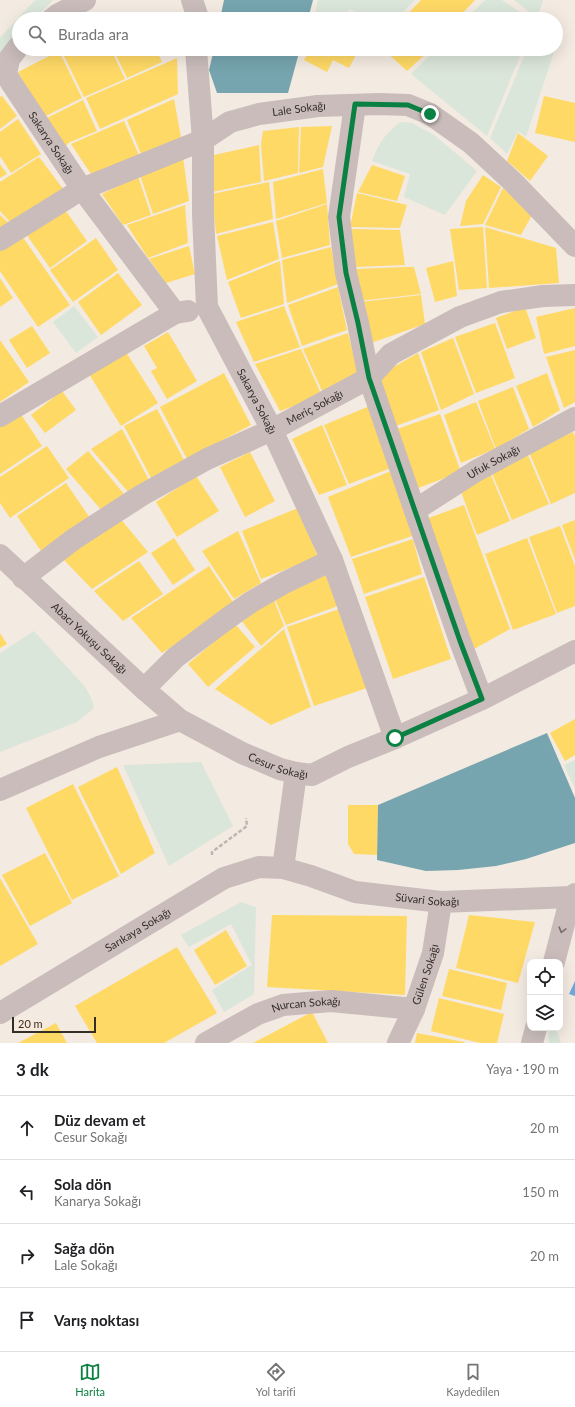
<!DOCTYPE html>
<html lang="tr">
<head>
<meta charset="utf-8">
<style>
	body { margin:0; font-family:Lato,sans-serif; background:#f2f2f2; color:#202124 }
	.controls { position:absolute; right:12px; bottom:12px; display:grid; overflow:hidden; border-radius:8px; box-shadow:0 4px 16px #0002 }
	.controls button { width:36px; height:36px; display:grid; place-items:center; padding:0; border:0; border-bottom:1px solid #e0e0e0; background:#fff; color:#202124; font:20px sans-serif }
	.scale { position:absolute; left:12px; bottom:10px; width:84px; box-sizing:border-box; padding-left:4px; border:2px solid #342e27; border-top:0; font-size:11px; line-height:14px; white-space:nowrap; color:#342e27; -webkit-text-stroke:3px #fbead9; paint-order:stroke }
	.stop { position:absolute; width:12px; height:12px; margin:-9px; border:3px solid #0b8043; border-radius:50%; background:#fff }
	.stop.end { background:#0b8043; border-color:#fff; box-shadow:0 1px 4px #0008 }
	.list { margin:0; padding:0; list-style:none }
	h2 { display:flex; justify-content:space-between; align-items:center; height:52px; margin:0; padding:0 16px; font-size:17px }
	h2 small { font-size:13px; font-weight:400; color:#757577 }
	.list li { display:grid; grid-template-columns:26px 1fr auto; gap:12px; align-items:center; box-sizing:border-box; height:64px; padding:0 16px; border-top:1px solid #e0e0e0 }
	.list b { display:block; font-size:15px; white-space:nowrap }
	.list p { margin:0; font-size:13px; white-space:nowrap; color:#757577 }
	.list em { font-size:13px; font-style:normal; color:#757577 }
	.icon { flex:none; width:22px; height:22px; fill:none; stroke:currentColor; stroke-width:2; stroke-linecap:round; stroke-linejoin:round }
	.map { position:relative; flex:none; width:575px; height:1043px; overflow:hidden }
	.search { position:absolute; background:#fff; box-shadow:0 4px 16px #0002; left:12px; right:12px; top:12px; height:44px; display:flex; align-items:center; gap:10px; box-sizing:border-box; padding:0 14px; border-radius:22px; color:#757577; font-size:15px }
	.sheet { height:308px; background:#fff }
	nav { display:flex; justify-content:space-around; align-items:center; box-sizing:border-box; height:56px; border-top:1px solid #e0e0e0; background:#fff; font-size:11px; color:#757577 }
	nav a { display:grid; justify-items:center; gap:2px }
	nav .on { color:#0b8043 }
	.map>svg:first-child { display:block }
	.green { fill:#dbe6da }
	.homes { fill:#ffd966 }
	.schools { fill:#6fa8dc }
	.public { fill:#76a5af }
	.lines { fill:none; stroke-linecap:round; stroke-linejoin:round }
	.path { stroke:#bfb5b2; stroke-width:2.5; stroke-dasharray:4 2; stroke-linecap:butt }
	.street { stroke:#c9bcbb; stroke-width:22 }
	.oneway { stroke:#776e6a }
	.route { stroke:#0b8043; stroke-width:5 }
	.labels { text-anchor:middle; stroke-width:4; stroke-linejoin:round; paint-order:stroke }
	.street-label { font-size:11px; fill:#342e27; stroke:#fbead9 }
</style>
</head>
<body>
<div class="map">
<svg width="575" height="1043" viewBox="0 0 575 1043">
	<rect width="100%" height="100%" fill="#f3eae1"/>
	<g class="green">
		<path d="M35,0H53L35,19H19V35L0,54V38Z"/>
		<path d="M318,0H415L396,19H372L349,9L344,19H316L314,18Z"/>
		<path d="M485,0H502L530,19H466Z"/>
		<path d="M514,0H543L537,18Z"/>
		<path d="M436,49H523L487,136L411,74Z"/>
		<path d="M527,49H555L526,137L518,131L507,154L490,138Z"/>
		<path d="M400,122L412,123L434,135L477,171L445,215L404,197L410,174L372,161C380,141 384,136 400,122Z"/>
		<path d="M74,306L98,337L76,353L53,322Z"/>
		<path d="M34,631L86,688L92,700L94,708L77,722L0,752V653Z"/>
		<path d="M575,760V789L564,765Z"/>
		<path d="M201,762L233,826L169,866L123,765Z"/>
		<path d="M241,902L256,907L254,994L224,1012L212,990L252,965L231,924L189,947L181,935Z"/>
		<path d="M549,1028H556L561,1043H549Z"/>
	</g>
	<g class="homes">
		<path d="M421,0H475L457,19H403Z"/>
		<path d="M350,14L363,19H348Z"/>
		<path d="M62,49H111L125,79L84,97L61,50Z"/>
		<path d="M113,49H156L162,62L127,78Z"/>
		<path d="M310,49H359L349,68L333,60L327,72L304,60Z"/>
		<path d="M383,49H431L407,71Z"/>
		<path d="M59,51L82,98L42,118L18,72Z"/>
		<path d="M177,58L178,94L100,129L86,98Z"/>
		<path d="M2,96L17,116L0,129V97Z"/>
		<path d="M544,96L575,103V142L535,133Z"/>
		<path d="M174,99L182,143L143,159L127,120Z"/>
		<path d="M83,100L97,131L70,142L63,148L43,120Z"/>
		<path d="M18,119L41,154L11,173L0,156V132Z"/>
		<path d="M124,121L141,160L95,180L71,144Z"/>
		<path d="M332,126L323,167L299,173L301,127Z"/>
		<path d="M299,127L298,173L264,181L261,144L263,131Z"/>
		<path d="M518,133L548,156L530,181L507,161Z"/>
		<path d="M259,145L261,182L212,192L214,155Z"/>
		<path d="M39,157L64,190L12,224L0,211V182Z"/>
		<path d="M183,157L189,201L153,214L140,175Z"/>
		<path d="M0,164L7,174L0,178Z"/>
		<path d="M372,165L405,176L397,201L358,192Z"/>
		<path d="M323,169L327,203L276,219L273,182Z"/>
		<path d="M483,175L501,187L483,224L460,226L466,201Z"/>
		<path d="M138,176L151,215L123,225L102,194Z"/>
		<path d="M269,182L273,219L216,234L212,194Z"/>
		<path d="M503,188L532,215L521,235L485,225Z"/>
		<path d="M357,193L407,205L400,228L350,227Z"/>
		<path d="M327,204L330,245L282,258L276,221Z"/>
		<path d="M185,205L188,243L148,258L127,225Z"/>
		<path d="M63,207L87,241L50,268L26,234Z"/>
		<path d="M0,215L10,224L0,230Z"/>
		<path d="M273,222L279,259L227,280L217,236Z"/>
		<path d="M483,227L487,288L459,290L450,229Z"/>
		<path d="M485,227L556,248L559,283L489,288Z"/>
		<path d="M350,229L400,230L405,265L356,267Z"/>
		<path d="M22,236L70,305L38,327L0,271V251Z"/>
		<path d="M96,238L118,270L73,302L50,270Z"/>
		<path d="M189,246L195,274L166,283L149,259Z"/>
		<path d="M331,247L338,284L287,303L282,260Z"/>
		<path d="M280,261L284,304L241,318L228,282Z"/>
		<path d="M453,261L457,296L435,302L426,268Z"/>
		<path d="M405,267H414L421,294L359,301L356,269Z"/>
		<path d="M118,273L142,305L101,335L78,302Z"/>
		<path d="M0,278L13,298L0,307Z"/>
		<path d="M338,287L347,330L302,346L288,305Z"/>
		<path d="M421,295L425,324L371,343L360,302Z"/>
		<path d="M284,306L300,347L254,362L236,322Z"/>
		<path d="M525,307L536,338L507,349L496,318Z"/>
		<path d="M575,308V346L544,354L536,317Z"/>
		<path d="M495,323L515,378L476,393L455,337Z"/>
		<path d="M32,326L50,353L27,368L9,340Z"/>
		<path d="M168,332L197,381L167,399L151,371L157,368L144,346Z"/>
		<path d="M348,333L360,380L324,395L303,349Z"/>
		<path d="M453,338L474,394L441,410L421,352Z"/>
		<path d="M0,340L29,382L0,402Z"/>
		<path d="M301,349L322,396L280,411L255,364Z"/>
		<path d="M575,350V402L564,408L546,357Z"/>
		<path d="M126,352L158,403L121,426L89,374Z"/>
		<path d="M418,353L439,410L396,426L378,376Z"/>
		<path d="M224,373L251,425L187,459L160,407Z"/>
		<path d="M547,373L560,410L533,427L516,386Z"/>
		<path d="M513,387L529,429L496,449L478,401Z"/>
		<path d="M62,391L76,410L45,433L31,415Z"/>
		<path d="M476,402L495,449L461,463L444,415Z"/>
		<path d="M372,405L391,468L349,484L324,425Z"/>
		<path d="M157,409L184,460L151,478L124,426Z"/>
		<path d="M20,413L42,446L0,474V426Z"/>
		<path d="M440,414L461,472L418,488L397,429Z"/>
		<path d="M322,425L347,485L319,495L292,439Z"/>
		<path d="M122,429L149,480L129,493L91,449Z"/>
		<path d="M573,432L575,436V493L551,504L529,452Z"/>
		<path d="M47,446L69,478L10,518L0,503V477Z"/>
		<path d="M88,451L124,494L103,512L66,469Z"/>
		<path d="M250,452L275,501L245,517L220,467Z"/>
		<path d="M527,453L549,504L512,520L490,469Z"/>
		<path d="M391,471L412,536L351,557L328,497Z"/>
		<path d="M491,475L510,521L477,535L460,489Z"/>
		<path d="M196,476L219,511L177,537L156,502Z"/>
		<path d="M66,483L90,518L41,551L17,516Z"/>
		<path d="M464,505L510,629L474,649L426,519Z"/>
		<path d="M298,508L318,557L261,579L242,531Z"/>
		<path d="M119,517L148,552L92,589L61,557Z"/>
		<path d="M575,520V560L562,525Z"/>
		<path d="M560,526L575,566V606L557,613L529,537Z"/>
		<path d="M238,531L261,583L234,599L202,551Z"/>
		<path d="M174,538L195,570L173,585L151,553Z"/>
		<path d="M527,538L556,614L513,630L485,554Z"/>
		<path d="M413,539L422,574L364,594L352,559Z"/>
		<path d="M139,561L163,594L123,621L94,591Z"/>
		<path d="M209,566L235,605L162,653L131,618Z"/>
		<path d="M326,575L338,606L286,625L275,599Z"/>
		<path d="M424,577L451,659L393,679L365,597Z"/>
		<path d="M274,600L284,626L261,646L241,620Z"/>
		<path d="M339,609L367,688L314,706L287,627Z"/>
		<path d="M235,624L255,647L208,687L188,664Z"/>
		<path d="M284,629L311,707L271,725L215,689Z"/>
		<path d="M0,633L7,644L0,648Z"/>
		<path d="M575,719V755L565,761L550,733Z"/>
		<path d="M117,767L155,853L121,874L78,787Z"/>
		<path d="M73,784L119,876L72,900L26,808Z"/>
		<path d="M348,805H378L377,855L354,854L348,844Z"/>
		<path d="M45,853L72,903L30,926L2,875Z"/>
		<path d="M0,878L38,944L0,966Z"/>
		<path d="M272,915L407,916L405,995L267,987Z"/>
		<path d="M469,915L535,922L518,983L456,968Z"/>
		<path d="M226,930L247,966L215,985L194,950Z"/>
		<path d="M177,947L217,1013L164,1043H97L75,1006Z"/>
		<path d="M449,969L507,983L501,1010L442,996Z"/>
		<path d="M439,998L504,1014L497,1043H480L431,1031Z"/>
		<path d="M312,1012L328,1043H253Z"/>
		<path d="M56,1023L67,1043H18Z"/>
		<path d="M417,1033L464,1042V1043H415Z"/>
	</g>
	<path class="schools" d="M575,981V996L569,994Z"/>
	<g class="public">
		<path d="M224,0H313L308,19H220Z"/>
		<path d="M214,49H300L288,93H217L209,70Z"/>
		<path d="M547,733L575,798V843L526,859L496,866L458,870L426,871L377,860L378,805Z"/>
	</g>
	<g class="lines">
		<path class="path" d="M212,855V852L247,826L246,818"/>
		<g class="street">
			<path d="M192,0L197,15L196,19"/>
			<path d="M52,19L57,15L85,0"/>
			<path id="s1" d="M19,46L9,59L6,74L12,84L82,189L175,313"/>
			<path id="s2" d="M196,49L203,140V214L207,307L272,430L332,560L395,738"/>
			<path d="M355,105L339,217L346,273L358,323L369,378L460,641L482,699"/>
			<path id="s3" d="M0,240L82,189L203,140L230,122L259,114L318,106L379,104L408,105L430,114L471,143L513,182L575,246"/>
			<path d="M0,416L175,313L188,311"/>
			<path id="s4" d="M415,510L476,471L575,418"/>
			<path id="s5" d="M0,555L144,689L180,720L242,753L280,769L296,773L312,775L348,757L395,738L482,699L575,651"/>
			<path id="s6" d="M23,578L74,539L142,495L207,459L272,430L369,378L391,354L460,317L501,302L543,296L575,295"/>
			<path d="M144,689L176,657L228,618L251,602L284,583L332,560"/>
			<path d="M0,790L99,747L180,720"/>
			<path d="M283,868L296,773"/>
			<path d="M554,962L571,897"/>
			<path id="s7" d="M0,1013L224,878L259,867L283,868L311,876L355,892L441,902L571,897L575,894"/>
			<path id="s8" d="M206,1043L258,1014L283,1005L331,1001L414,1009"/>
			<path id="s9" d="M398,1043L414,1009L433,953L441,902"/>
			<path d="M532,1043L536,1028"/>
		</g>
	</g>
	<defs><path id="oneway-chevron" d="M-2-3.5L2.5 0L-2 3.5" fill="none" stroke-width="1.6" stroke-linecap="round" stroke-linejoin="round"/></defs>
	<use class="oneway" href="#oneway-chevron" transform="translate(562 930) rotate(105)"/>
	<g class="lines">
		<path class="route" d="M395,738L482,699L460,641L369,378L358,323L346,273L339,217L355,104L408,105L430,114"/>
	</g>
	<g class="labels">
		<g class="street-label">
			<text dy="4" stroke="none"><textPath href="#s3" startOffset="330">Lale Sokağı</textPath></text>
			<text dy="4" stroke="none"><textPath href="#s1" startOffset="114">Sakarya Sokağı</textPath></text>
			<text dy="4" stroke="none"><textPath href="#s2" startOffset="365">Sakarya Sokağı</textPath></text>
			<text dy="4" stroke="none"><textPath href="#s6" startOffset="339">Meriç Sokağı</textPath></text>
			<text dy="4" stroke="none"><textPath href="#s4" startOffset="92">Ufuk Sokağı</textPath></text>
			<text dy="4" stroke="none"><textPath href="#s5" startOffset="122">Abacı Yokuşu Sokağı</textPath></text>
			<text dy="4" stroke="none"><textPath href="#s5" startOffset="353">Cesur Sokağı</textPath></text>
			<text dy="4" stroke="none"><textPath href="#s7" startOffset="471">Süvari Sokağı</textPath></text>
			<text dy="4" stroke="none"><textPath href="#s7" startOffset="161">Sarıkaya Sokağı</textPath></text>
			<text dy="4" stroke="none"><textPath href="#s9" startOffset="74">Gülen Sokağı</textPath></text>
			<text dy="4" stroke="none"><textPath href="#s8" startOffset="109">Nurcan Sokağı</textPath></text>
		</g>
	</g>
</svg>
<div class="controls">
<button><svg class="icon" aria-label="locate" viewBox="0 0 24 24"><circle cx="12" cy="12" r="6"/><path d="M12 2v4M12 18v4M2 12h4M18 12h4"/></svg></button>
<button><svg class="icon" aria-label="layers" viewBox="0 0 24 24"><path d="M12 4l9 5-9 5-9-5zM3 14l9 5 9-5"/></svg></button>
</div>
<div class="scale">20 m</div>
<div class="stop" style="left:395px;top:738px"></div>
<div class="stop end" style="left:430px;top:114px"></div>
<div class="search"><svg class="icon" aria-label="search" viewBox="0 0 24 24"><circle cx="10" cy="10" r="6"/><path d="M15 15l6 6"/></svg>Burada ara</div>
</div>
<section class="sheet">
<h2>3 dk<small>Yaya · 190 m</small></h2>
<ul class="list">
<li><svg class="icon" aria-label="ahead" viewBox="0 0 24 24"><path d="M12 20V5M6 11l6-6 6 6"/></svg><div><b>Düz devam et</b><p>Cesur Sokağı</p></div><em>20 m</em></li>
<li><svg class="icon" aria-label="left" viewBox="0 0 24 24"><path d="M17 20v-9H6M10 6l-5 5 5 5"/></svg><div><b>Sola dön</b><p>Kanarya Sokağı</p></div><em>150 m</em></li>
<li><svg class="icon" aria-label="right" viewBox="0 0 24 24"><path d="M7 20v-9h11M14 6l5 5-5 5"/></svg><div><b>Sağa dön</b><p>Lale Sokağı</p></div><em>20 m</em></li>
<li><svg class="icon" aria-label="arrive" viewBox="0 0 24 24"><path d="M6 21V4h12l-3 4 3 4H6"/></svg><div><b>Varış noktası</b></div></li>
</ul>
</section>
<nav>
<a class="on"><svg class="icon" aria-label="map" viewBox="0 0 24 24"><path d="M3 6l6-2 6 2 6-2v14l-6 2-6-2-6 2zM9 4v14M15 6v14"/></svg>Harita</a>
<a><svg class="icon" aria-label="directions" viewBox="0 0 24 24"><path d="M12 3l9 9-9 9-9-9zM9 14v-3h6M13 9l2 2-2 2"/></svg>Yol tarifi</a>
<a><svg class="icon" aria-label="saved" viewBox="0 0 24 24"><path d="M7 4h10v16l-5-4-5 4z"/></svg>Kaydedilen</a>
</nav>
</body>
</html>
